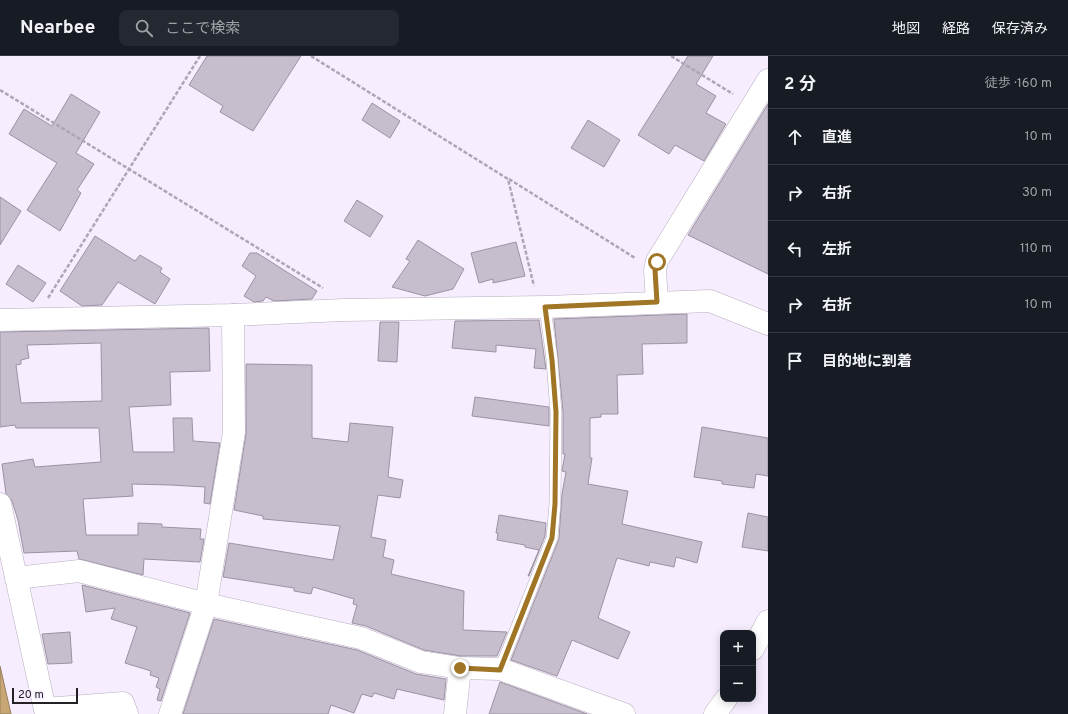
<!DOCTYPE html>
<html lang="ja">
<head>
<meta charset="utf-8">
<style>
	body { margin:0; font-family:Overpass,"Noto Sans JP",sans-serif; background:#242831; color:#f1f3f6 }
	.controls { position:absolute; right:12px; bottom:12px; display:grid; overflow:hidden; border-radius:8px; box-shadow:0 2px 10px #0003 }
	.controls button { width:36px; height:36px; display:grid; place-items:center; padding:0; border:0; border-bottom:1px solid #363941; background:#171b24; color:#f1f3f6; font:20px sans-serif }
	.scale { position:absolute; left:12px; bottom:10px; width:66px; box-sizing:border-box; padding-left:4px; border:2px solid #232026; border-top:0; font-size:11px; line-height:14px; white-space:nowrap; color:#232026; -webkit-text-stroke:3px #f6edfe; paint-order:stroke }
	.stop { position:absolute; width:12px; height:12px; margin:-9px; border:3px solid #a07525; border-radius:50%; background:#fff }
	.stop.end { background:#a07525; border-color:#fff; box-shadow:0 1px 4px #0008 }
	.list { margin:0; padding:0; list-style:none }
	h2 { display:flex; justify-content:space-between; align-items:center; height:52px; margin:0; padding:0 16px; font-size:17px }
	h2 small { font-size:13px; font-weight:400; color:#9ea1a6 }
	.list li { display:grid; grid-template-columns:26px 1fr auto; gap:12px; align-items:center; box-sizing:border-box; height:56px; padding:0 16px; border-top:1px solid #363941 }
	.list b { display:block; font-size:15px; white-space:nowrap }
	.list em { font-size:13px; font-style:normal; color:#9ea1a6 }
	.icon { flex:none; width:22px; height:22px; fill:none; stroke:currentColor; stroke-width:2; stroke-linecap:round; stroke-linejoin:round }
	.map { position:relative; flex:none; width:768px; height:658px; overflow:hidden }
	header { display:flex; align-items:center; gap:24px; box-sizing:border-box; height:56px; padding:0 20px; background:#171b24; border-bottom:1px solid #363941 }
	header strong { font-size:19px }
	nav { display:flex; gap:22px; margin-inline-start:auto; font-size:14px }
	.search { width:280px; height:36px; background:#242831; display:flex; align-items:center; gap:10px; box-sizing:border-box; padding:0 14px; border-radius:8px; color:#9ea1a6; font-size:15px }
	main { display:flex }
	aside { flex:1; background:#171b24 }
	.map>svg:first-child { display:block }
	.water { fill:#c8a774; stroke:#967e5d }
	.building { fill:#c6bdcd; stroke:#9c93a2; fill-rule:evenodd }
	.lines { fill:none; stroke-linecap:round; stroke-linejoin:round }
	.lane-casing { stroke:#b7aebd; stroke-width:12 }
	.street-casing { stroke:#b7aebd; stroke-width:23 }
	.path { stroke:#ada6b3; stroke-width:2.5; stroke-dasharray:4 2; stroke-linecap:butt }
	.lane { stroke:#fff; stroke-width:11 }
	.street { stroke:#fff; stroke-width:22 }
	.route { stroke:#a07525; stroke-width:5 }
</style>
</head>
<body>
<header>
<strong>Nearbee</strong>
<div class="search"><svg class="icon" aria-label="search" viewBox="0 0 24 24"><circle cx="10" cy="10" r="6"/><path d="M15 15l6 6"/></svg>ここで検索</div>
<nav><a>地図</a><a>経路</a><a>保存済み</a></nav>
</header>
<main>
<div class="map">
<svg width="768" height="658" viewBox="0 0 768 658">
	<rect width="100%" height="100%" fill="#f6edfe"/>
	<path class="water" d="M0,610L11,658H0Z"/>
	<g class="building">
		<path d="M207,0H301L253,75L220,56L223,50L189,29Z"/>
		<path d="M688,0H713L696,28L716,40L706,57L726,68L704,105L675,89L669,98L638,79Z"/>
		<path d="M71,38L100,56L76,97L94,108L77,134L81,137L60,175L27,154L57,107L9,78L24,53L52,70Z"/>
		<path d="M372,47L400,65L390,82L362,64Z"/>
		<path d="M768,48V218L688,179Z"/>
		<path d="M588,64L620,84L604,111L571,92Z"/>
		<path d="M0,141L21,155L0,189Z"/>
		<path d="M357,144L383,160L370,181L344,165Z"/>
		<path d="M95,180L135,205L140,199L162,212L160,216L170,223L155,248L118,226L102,249L82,250L60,235Z"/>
		<path d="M418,184L464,213L453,233L425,240L392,231L410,205L406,203Z"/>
		<path d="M516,186L525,220L493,227V223L479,227L471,197Z"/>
		<path d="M250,197H257L317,235L312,243L274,245L266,241L263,245L254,246L244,240L256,220L242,210Z"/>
		<path d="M18,209L46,227L33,246L6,228Z"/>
		<path d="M687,258V287L642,288L643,318L617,319L618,358H601V361L590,362V402H592L588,428L628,435L622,468L702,486L697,507L676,501L674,511L650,506L649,510L617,502L598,562L630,576L618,603L572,584L557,620L511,604L559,483L562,438L566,416L562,415L565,398H563V355L554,263Z"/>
		<path d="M539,264L546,313L534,312L536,293L496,289V296L452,292L455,265Z"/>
		<path d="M380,266H399L397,306L378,305Z"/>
		<path d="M209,272L210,315L170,316L171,349L129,351L133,396H174L173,362H192L193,385L220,387L210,448L204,447L205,431L170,429L132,428L133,440L83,443L86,479H138V467L162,468V471L201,473L200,483H204L200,506L144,503L143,519L79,503L77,495L24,497L18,464L12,445L6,438L2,408L33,403L35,411L101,406L99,372H16L15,369L0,371V276ZM101,287L102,345L21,347L16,309L21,308V304L29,302L27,289Z"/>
		<path d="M246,308L312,309V382L348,386L350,367L393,371L388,421L403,424L400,442L378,439L371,481L386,484L383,501L394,504L391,518L464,535L463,574L507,576L497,600H461L424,594L366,570L352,567L357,549L353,548L354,543L313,531L311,538L294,535V532L223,521L229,487L333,504L340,470L263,463V460L234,454L246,378Z"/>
		<path d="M475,341L549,351V370L472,360Z"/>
		<path d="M702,371L768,382V420L756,418L754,432L722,428V425L694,421Z"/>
		<path d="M748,457L768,461V495L742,491Z"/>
		<path d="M499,459L546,467L545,480L529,520H528L539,494L525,491V489L497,484L498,477H496Z"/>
		<path d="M82,529L190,557L161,645L157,644L160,633L156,631L159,622L150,619L151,615L125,607L137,571L111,563L115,552L86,556Z"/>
		<path d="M214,563L357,594L416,618L446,623L444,644L397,633L394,643L374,637L372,641L362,638L354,657L331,649L328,658H183Z"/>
		<path d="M70,576L72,607L48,608L42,578Z"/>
		<path d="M500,626L587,658H489Z"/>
	</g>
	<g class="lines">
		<defs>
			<path id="lane" d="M500,613L552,482L555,448L556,356L552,304L545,251"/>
			<g id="street">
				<path d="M657,246L655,214L657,205L768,24"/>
				<path d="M0,264L233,259L343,254L545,251L710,245L768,268"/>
				<path d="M0,448L46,658"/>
				<path d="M16,522L79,515L206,548L361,582L421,606L460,612L500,613L624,658"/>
				<path d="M753,593L768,565"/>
				<path d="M45,653L123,647L127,658"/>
				<path d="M170,658L206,548L234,376L233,259"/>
				<path d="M455,658L460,612"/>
				<path d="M715,658L726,643"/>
			</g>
		</defs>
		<use href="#lane" class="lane-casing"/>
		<use href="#street" class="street-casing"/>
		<g class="path">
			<path d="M311,0L508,123L534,230"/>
			<path d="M671,0L733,38"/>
			<path d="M0,34L323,232"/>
			<path d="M509,123L635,202"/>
			<path d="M48,242L200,0"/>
		</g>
		<use href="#lane" class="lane"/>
		<use href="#street" class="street"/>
	</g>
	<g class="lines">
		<path class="route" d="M460,612L500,614L552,482L555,448L556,356L552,304L545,251L657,246L655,214L657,206"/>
	</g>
</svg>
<div class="controls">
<button>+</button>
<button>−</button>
</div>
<div class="scale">20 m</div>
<div class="stop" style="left:657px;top:206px"></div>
<div class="stop end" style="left:460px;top:612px"></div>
</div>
<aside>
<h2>2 分<small>徒歩 · 160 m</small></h2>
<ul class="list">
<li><svg class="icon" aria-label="ahead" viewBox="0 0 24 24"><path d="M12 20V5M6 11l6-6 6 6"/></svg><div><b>直進</b></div><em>10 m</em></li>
<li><svg class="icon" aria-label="right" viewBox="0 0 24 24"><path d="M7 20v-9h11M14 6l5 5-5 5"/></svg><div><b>右折</b></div><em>30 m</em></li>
<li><svg class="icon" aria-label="left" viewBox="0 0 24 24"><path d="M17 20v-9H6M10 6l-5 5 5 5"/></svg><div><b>左折</b></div><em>110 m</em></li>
<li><svg class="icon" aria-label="right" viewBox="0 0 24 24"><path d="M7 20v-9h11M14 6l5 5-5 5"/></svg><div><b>右折</b></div><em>10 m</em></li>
<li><svg class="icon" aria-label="arrive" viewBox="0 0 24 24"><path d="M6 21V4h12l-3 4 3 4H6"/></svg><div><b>目的地に到着</b></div></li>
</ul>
</aside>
</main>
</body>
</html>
